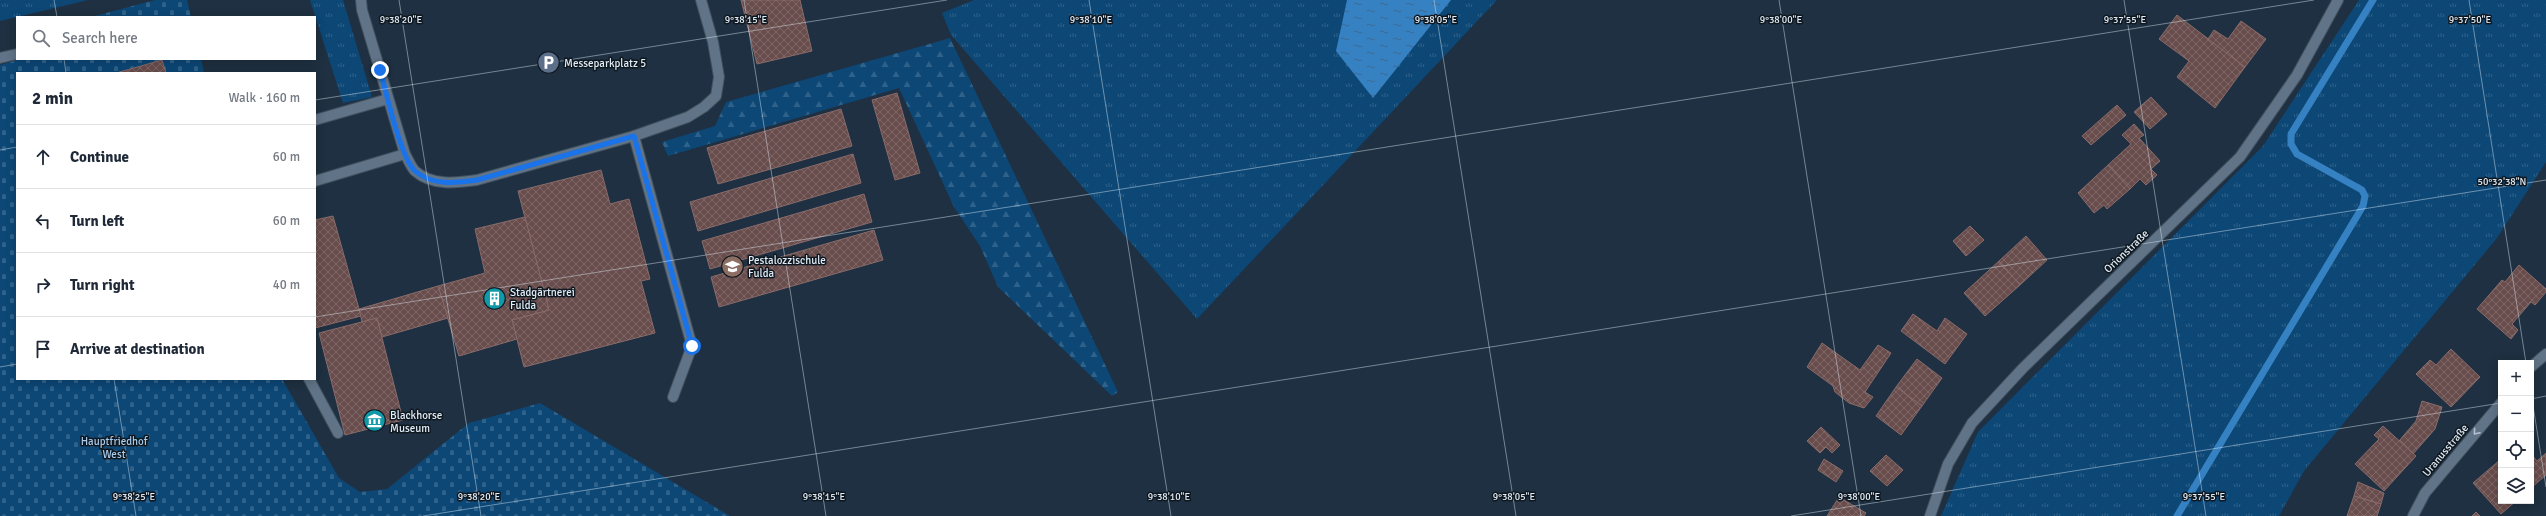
<!DOCTYPE html>
<html lang="en">
<head>
<meta charset="utf-8">
<style>
	body { margin:0; font-family:Signika,sans-serif; background:#f2f2f3; color:#1f2937 }
	.controls { position:absolute; right:12px; bottom:12px; display:grid; overflow:hidden; border-radius:0px; box-shadow:0 2px 10px #0003 }
	.controls button { width:36px; height:36px; display:grid; place-items:center; padding:0; border:0; border-bottom:1px solid #e0e1e3; background:#fff; color:#1f2937; font:20px sans-serif }
	.stop { position:absolute; width:12px; height:12px; margin:-9px; border:3px solid #1a73e8; border-radius:50%; background:#fff }
	.stop.end { background:#1a73e8; border-color:#fff; box-shadow:0 1px 4px #0008 }
	.list { margin:0; padding:0; list-style:none }
	h2 { display:flex; justify-content:space-between; align-items:center; height:52px; margin:0; padding:0 16px; font-size:17px }
	h2 small { font-size:13px; font-weight:400; color:#747a83 }
	.list li { display:grid; grid-template-columns:26px 1fr auto; gap:12px; align-items:center; box-sizing:border-box; height:64px; padding:0 16px; border-top:1px solid #e0e1e3 }
	.list b { display:block; font-size:15px; white-space:nowrap }
	.list em { font-size:13px; font-style:normal; color:#747a83 }
	.icon { flex:none; width:22px; height:22px; fill:none; stroke:currentColor; stroke-width:2; stroke-linecap:round; stroke-linejoin:round }
	.map { position:relative; flex:none; width:2546px; height:516px; overflow:hidden }
	.search { position:absolute; background:#fff; box-shadow:0 2px 10px #0003; left:16px; top:16px; width:300px; height:44px; display:flex; align-items:center; gap:10px; box-sizing:border-box; padding:0 14px; border-radius:0px; color:#747a83; font-size:15px }
	.panel { position:absolute; background:#fff; box-shadow:0 2px 10px #0003; left:16px; top:72px; width:300px; height:308px; border-radius:0px }
	.map>svg:first-child { display:block }
	.grass { fill:url(#grass-tufts) }
	.forest { fill:url(#forest-firs) }
	.cemetery { fill:url(#cemetery-stones) }
	.water { fill:url(#water-ripples) }
	.lines { fill:none; stroke-linecap:round; stroke-linejoin:round }
	.stream { stroke:#3681c2; stroke-width:7 }
	.building { fill:url(#building-cross-hatch); stroke:#896b6a }
	.service-casing { stroke:#404f5d; stroke-width:12 }
	.minor-casing { stroke:#404f5d; stroke-width:12 }
	.service { stroke:#607387; stroke-width:10 }
	.minor { stroke:#607387; stroke-width:10 }
	.oneway { stroke:#b4c2d0 }
	.route { stroke:#1a73e8; stroke-width:5 }
	.ticks { fill:none; stroke:#e1edf8; stroke-width:1; stroke-opacity:0.45 }
	.labels { text-anchor:middle; stroke-width:3; stroke-linejoin:round; paint-order:stroke }
	.poi-label { font-size:11px; fill:#e1edf8; stroke:#0f171f; text-anchor:start }
	.street-label { font-size:11px; fill:#e1edf8; stroke:#0f171f }
	.park-label { font-size:11px; fill:#a7caed; stroke:#0f171f }
	.ticks-label { font-size:10px; text-anchor:middle; fill:#e1edf8; stroke:#0f171f; stroke-width:3; stroke-linejoin:round; paint-order:stroke }
</style>
</head>
<body>
<div class="map">
<svg width="2546" height="516" viewBox="0 0 2546 516">
	<defs>
		<pattern id="grass-tufts" width="24" height="20" patternUnits="userSpaceOnUse"><rect width="24" height="20" fill="#0c4776"/><path d="M3 7l-1-3M5 7V3M7 7l1-3M15 17l-1-3M17 17v-4M19 17l1-3" fill="none" stroke="#2f628a"/></pattern>
		<pattern id="forest-firs" width="22" height="20" patternUnits="userSpaceOnUse"><rect width="22" height="20" fill="#0c4776"/><path d="M5 1l3.5 6h-7zM16 11l3.5 6h-7z" fill="#2f628a"/></pattern>
		<pattern id="cemetery-stones" width="16" height="16" patternUnits="userSpaceOnUse"><rect width="16" height="16" fill="#0c4776"/><path d="M2 7V4a2 2 0 0 1 4 0v3zM10 15v-3a2 2 0 0 1 4 0v3z" fill="#2f628a"/></pattern>
		<pattern id="water-ripples" width="26" height="14" patternUnits="userSpaceOnUse"><rect width="26" height="14" fill="#3681c2"/><path d="M2 4q2-2 4 0t4 0M15 11q2-2 4 0t4 0" fill="none" stroke="#3c6a92"/></pattern>
		<pattern id="building-cross-hatch" width="8" height="8" patternUnits="userSpaceOnUse"><rect width="8" height="8" fill="#694d4c"/><path d="M0 0l8 8M0 8l8-8" fill="none" stroke="#7e6767"/></pattern>
	</defs>
	<rect width="100%" height="100%" fill="#1e3041"/>
	<g class="grass">
		<path d="M0,0H88L0,21Z"/>
		<path d="M310,0H343L372,97L343,103Z"/>
		<path d="M974,0H1497L1197,319L951,35L942,13Z"/>
		<path d="M2359,0H2546V162L2497,238L2304,471L2279,516H1941L1978,432L2263,146Z"/>
	</g>
	<path class="forest" d="M950,38L1118,392L1112,396L998,287L980,246L954,207L899,88L668,156L662,142L715,126L726,102Z"/>
	<g class="cemetery">
		<path d="M155,0H187L191,17H91Z"/>
		<path d="M21,59H201L204,73H17V379H282L339,478L360,492L387,489L469,423L540,403L730,516H0V65Z"/>
	</g>
	<path class="water" d="M1347,0H1451L1373,98L1336,51Z"/>
	<g class="lines">
		<path class="stream" d="M2177,516L2363,206L2365,196L2362,190L2297,154L2291,144V134L2373,0"/>
	</g>
	<g class="building">
		<path d="M741,0H800L812,51L757,64Z"/>
		<path d="M2177,15L2245,67L2215,108L2177,77L2189,61L2159,39Z"/>
		<path d="M2241,21L2266,39L2245,67L2208,39L2214,30L2228,39Z"/>
		<path d="M162,60L166,73H116Z"/>
		<path d="M897,93L920,173L895,180L872,100Z"/>
		<path d="M2151,97L2167,114L2150,129L2134,112Z"/>
		<path d="M2117,105L2126,115L2091,145L2082,136Z"/>
		<path d="M841,109L852,146L718,184L707,148Z"/>
		<path d="M2134,124L2144,135L2139,138L2160,161L2151,169L2157,175L2146,185L2140,179L2130,189L2108,165L2131,144L2122,135Z"/>
		<path d="M853,154L861,183L698,231L690,202Z"/>
		<path d="M2108,165L2130,189L2107,209L2104,205L2094,213L2078,193Z"/>
		<path d="M601,170L610,204L629,199L650,279L641,281L655,333L524,367L512,320L549,310L518,191Z"/>
		<path d="M864,194L872,222L710,269L702,241Z"/>
		<path d="M333,216L361,316L315,328V220Z"/>
		<path d="M525,217L549,310L512,320L517,339L459,356L438,286L485,273L475,229Z"/>
		<path d="M1970,226L1984,240L1966,256L1953,241Z"/>
		<path d="M874,230L883,260L719,307L711,277Z"/>
		<path d="M2026,236L2047,260L2020,285L1999,261Z"/>
		<path d="M1999,261L2020,285L1985,316L1964,293Z"/>
		<path d="M2519,265L2546,289V292L2535,305L2531,302L2512,324L2518,330L2511,339L2477,309L2502,280L2505,282Z"/>
		<path d="M438,286L448,318L382,337L377,318L362,322L359,309Z"/>
		<path d="M1913,314L1937,331L1945,318L1967,334L1945,364L1901,331Z"/>
		<path d="M377,318L403,420L345,435L319,333Z"/>
		<path d="M1822,343L1860,370L1878,345L1891,353L1865,392L1873,397L1864,408L1849,403L1835,392L1833,386L1807,367Z"/>
		<path d="M2451,349L2480,377L2451,407L2416,374L2430,360L2436,365Z"/>
		<path d="M1917,359L1942,378L1922,406L1896,387Z"/>
		<path d="M1896,387L1922,406L1901,435L1876,416Z"/>
		<path d="M2422,401L2442,407L2435,429L2413,454L2399,441L2416,421Z"/>
		<path d="M2383,426L2416,456L2384,491L2355,464L2379,439L2374,435Z"/>
		<path d="M1821,427L1840,445L1832,453L1826,447L1820,453L1807,441Z"/>
		<path d="M2546,453V475L2531,488V454L2537,461Z"/>
		<path d="M1886,455L1903,470L1887,486L1870,471Z"/>
		<path d="M1824,459L1843,471L1836,482L1818,470Z"/>
		<path d="M2501,459V501H2516L2501,514L2473,483Z"/>
		<path d="M2358,482L2384,493L2381,504L2354,496Z"/>
		<path d="M2354,496L2381,504L2377,516H2347Z"/>
		<path d="M1839,497L1866,513L1864,516H1827Z"/>
		<path d="M2476,512L2480,516H2472Z"/>
	</g>
	<g class="lines">
		<defs>
			<g id="service">
				<path d="M361,0L362,10L405,154C408,159 411,167 415,171C432,186 456,183 477,180L634,136L688,117L704,107L716,96L719,77L713,42L701,0"/>
				<path d="M0,58L17,54"/>
				<path d="M315,120L388,99"/>
				<path d="M634,136L692,346L673,397"/>
				<path d="M315,181L405,154"/>
				<path d="M309,379L338,433"/>
			</g>
			<g id="minor">
				<path d="M2531,367L2546,354"/>
				<path d="M1930,516L1948,464L1972,423L2023,368L2240,157L2297,75L2338,0"/>
				<path d="M2413,516L2425,493L2501,403"/>
			</g>
		</defs>
		<use href="#service" class="service-casing"/>
		<use href="#minor" class="minor-casing"/>
		<use href="#service" class="service"/>
		<use href="#minor" class="minor"/>
	</g>
	<defs><path id="oneway-chevron" d="M-2-3.5L2.5 0L-2 3.5" fill="none" stroke-width="1.6" stroke-linecap="round" stroke-linejoin="round"/></defs>
	<use class="oneway" href="#oneway-chevron" transform="translate(2476 432) rotate(130)"/>
	<g class="lines">
		<path class="route" d="M380,70C386,91 400,157 415,171C432,186 456,183 477,180L634,136L692,346"/>
	</g>
	<path class="ticks" d="M54,0L57,17M399,0L481,516M744,0L826,516M1089,0L1171,516M1434,0L1516,516M1779,0L1861,516M2124,0L2206,516M2469,0L2526,363M64,59L66,73M315,100L947,0M0,150L17,147M315,317L2314,0M0,367L17,364M114,379L136,516M2531,393L2546,487M2531,399L2546,396M423,516L2546,180M1791,516L2501,403"/>
	<defs>
		<symbol id="parking-disc" viewBox="-11 -11 22 22"><circle r="9.5" fill="#5c6f8a" stroke="#0f171f"/><path d="M-3.5-5.5H1a3.5 3.5 0 0 1 0 7H-1V5.5H-3.5ZM-1-3.4V-.6H.8a1.4 1.4 0 0 0 0-2.8Z" fill="#fff"/></symbol>
		<symbol id="school-disc" viewBox="-11 -11 22 22"><circle r="9.5" fill="#8d6e63" stroke="#0f171f"/><path d="M0-5L7-2L0 1L-7-2ZM-4 1L0 2.5L4 1V4Q0 6-4 4Z" fill="#fff"/></symbol>
		<symbol id="building-disc" viewBox="-11 -11 22 22"><circle r="9.5" fill="#0f9aa8" stroke="#0f171f"/><path d="M-4-6H4V6H1V3H-1V6H-4ZM-2.5-4.3h1.7v1.8h-1.7ZM.8-4.3h1.7v1.8H.8ZM-2.5-1h1.7V.8h-1.7ZM.8-1h1.7V.8H.8Z" fill="#fff"/></symbol>
		<symbol id="museum-disc" viewBox="-11 -11 22 22"><circle r="9.5" fill="#0f9aa8" stroke="#0f171f"/><path d="M0-6L6-3V-2H-6V-3ZM-5-1h2V3h-2ZM-1-1h2V3h-2ZM3-1h2V3H3ZM-6 4H6V6H-6Z" fill="#fff"/></symbol>
	</defs>
	<g fill-rule="evenodd">
		<use href="#parking-disc" x="536" y="50" width="25" height="25"/>
		<use href="#school-disc" x="720" y="254" width="25" height="25"/>
		<use href="#building-disc" x="482" y="286" width="25" height="25"/>
		<use href="#museum-disc" x="362" y="408" width="25" height="25"/>
	</g>
	<g class="labels">
		<g class="poi-label">
			<text x="564" y="67">Messeparkplatz 5</text>
			<text x="748" y="264">Pestalozzischule<tspan x="748" dy="13">Fulda</tspan></text>
			<text x="510" y="296">Stadgärtnerei<tspan x="510" dy="13">Fulda</tspan></text>
			<text x="390" y="419">Blackhorse<tspan x="390" dy="13">Museum</tspan></text>
		</g>
		<g class="street-label">
			<text transform="translate(2126 251) rotate(-44)" y="4">Orionstraße</text>
			<text transform="translate(2445 450) rotate(-50)" y="4">Uranusstraße</text>
		</g>
		<g class="park-label">
			<text x="114" y="445">Hauptfriedhof<tspan x="114" dy="13">West</tspan></text>
		</g>
	</g>
	<g class="ticks-label">
		<text x="401" y="23">9°38'20"E</text>
		<text x="746" y="23">9°38'15"E</text>
		<text x="1091" y="23">9°38'10"E</text>
		<text x="1436" y="23">9°38'05"E</text>
		<text x="1781" y="23">9°38'00"E</text>
		<text x="2125" y="23">9°37'55"E</text>
		<text x="2470" y="23">9°37'50"E</text>
		<text x="2502" y="185">50°32'38"N</text>
		<text x="134" y="500">9°38'25"E</text>
		<text x="479" y="500">9°38'20"E</text>
		<text x="824" y="500">9°38'15"E</text>
		<text x="1169" y="500">9°38'10"E</text>
		<text x="1514" y="500">9°38'05"E</text>
		<text x="1859" y="500">9°38'00"E</text>
		<text x="2204" y="500">9°37'55"E</text>
	</g>
</svg>
<div class="controls">
<button>+</button>
<button>−</button>
<button><svg class="icon" aria-label="locate" viewBox="0 0 24 24"><circle cx="12" cy="12" r="6"/><path d="M12 2v4M12 18v4M2 12h4M18 12h4"/></svg></button>
<button><svg class="icon" aria-label="layers" viewBox="0 0 24 24"><path d="M12 4l9 5-9 5-9-5zM3 14l9 5 9-5"/></svg></button>
</div>
<div class="stop" style="left:692px;top:346px"></div>
<div class="stop end" style="left:380px;top:70px"></div>
<div class="search"><svg class="icon" aria-label="search" viewBox="0 0 24 24"><circle cx="10" cy="10" r="6"/><path d="M15 15l6 6"/></svg>Search here</div>
<section class="panel">
<h2>2 min<small>Walk · 160 m</small></h2>
<ul class="list">
<li><svg class="icon" aria-label="ahead" viewBox="0 0 24 24"><path d="M12 20V5M6 11l6-6 6 6"/></svg><div><b>Continue</b></div><em>60 m</em></li>
<li><svg class="icon" aria-label="left" viewBox="0 0 24 24"><path d="M17 20v-9H6M10 6l-5 5 5 5"/></svg><div><b>Turn left</b></div><em>60 m</em></li>
<li><svg class="icon" aria-label="right" viewBox="0 0 24 24"><path d="M7 20v-9h11M14 6l5 5-5 5"/></svg><div><b>Turn right</b></div><em>40 m</em></li>
<li><svg class="icon" aria-label="arrive" viewBox="0 0 24 24"><path d="M6 21V4h12l-3 4 3 4H6"/></svg><div><b>Arrive at destination</b></div></li>
</ul>
</section>
</div>
</body>
</html>
